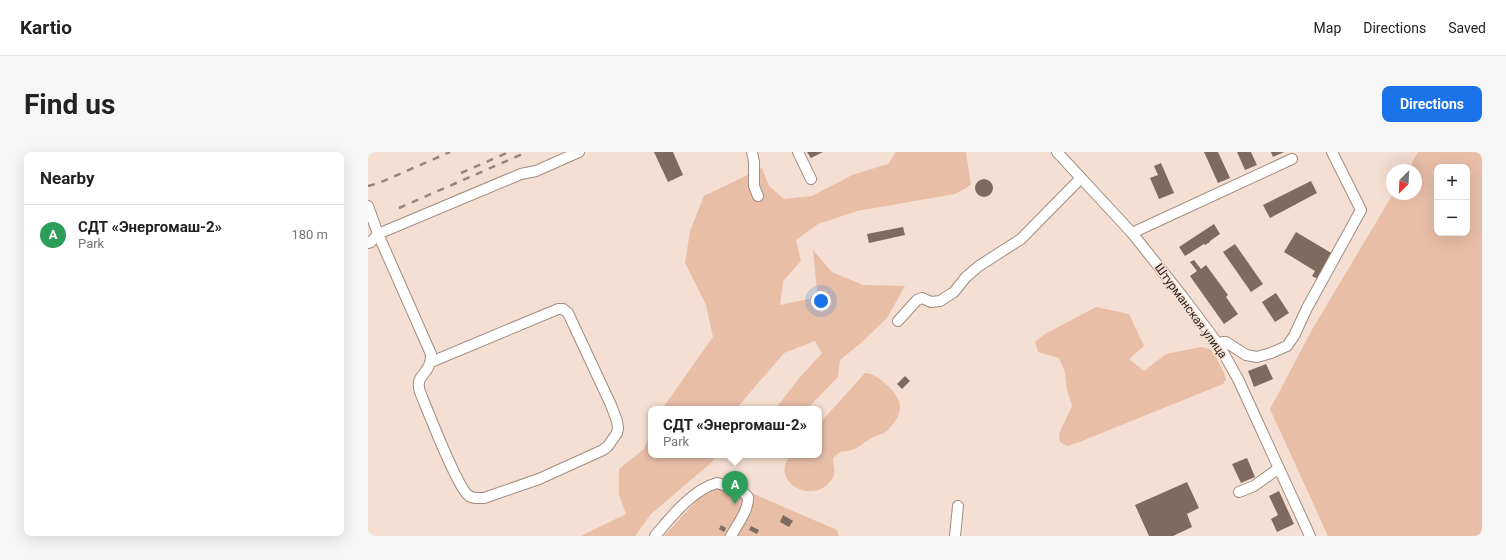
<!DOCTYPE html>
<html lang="en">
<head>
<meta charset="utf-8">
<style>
	body { margin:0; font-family:Roboto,sans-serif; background:#f6f6f6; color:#222 }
	.controls { position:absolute; right:12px; top:12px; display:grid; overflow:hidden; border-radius:8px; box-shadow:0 4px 16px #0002 }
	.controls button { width:36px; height:36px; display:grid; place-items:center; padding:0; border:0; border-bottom:1px solid #e0e0e0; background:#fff; color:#222; font:20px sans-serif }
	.compass { position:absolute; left:1018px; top:12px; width:36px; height:36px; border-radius:50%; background:#fff; box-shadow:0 4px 16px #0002; rotate:204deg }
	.you { position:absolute; left:453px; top:149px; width:14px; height:14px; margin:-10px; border:3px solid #fff; border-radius:50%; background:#1a73e8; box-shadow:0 0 0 6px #1a73e833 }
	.badge { display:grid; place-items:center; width:26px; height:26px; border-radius:50%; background:#1a73e8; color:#fff; font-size:13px; font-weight:700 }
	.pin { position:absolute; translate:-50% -33px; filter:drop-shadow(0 1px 2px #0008) }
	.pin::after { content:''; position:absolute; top:21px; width:14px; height:12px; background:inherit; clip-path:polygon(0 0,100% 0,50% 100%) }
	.popup { position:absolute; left:280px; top:254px; width:174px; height:52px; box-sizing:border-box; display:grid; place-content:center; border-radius:8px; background:#fff; filter:drop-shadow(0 1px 3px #0005); font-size:13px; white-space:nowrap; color:#767676 }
	.popup b { font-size:15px; color:#222 }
	.popup::after { content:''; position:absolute; left:50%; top:100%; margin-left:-8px; border:8px solid transparent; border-top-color:#fff }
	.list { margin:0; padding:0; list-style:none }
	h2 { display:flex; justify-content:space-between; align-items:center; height:52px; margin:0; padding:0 16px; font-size:17px }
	h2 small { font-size:13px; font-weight:400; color:#767676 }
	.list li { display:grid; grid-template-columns:26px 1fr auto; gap:12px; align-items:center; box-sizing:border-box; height:60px; padding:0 16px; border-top:1px solid #e0e0e0 }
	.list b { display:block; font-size:15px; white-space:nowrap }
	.list p { margin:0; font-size:13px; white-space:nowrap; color:#767676 }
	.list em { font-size:13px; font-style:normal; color:#767676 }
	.map { position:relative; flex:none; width:1114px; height:384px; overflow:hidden; border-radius:8px }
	header { display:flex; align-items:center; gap:24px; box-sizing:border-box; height:56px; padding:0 20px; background:#fff; border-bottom:1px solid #e0e0e0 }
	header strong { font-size:19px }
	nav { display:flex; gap:22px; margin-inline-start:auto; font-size:14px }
	.intro { display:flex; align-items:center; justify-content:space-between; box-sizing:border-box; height:96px; padding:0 24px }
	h1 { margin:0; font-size:28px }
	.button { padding:10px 18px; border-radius:8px; background:#1a73e8; color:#fff; font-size:14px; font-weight:700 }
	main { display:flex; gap:24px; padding:0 24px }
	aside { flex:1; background:#fff; border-radius:8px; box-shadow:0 4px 16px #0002 }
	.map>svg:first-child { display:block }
	.green { fill:#e8bea7; fill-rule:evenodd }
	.building { fill:#7e6a5f }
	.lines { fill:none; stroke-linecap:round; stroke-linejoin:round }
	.minor-casing { stroke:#a08c80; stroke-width:12 }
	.minor { stroke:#fff; stroke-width:10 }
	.rail { stroke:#95867d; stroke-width:2.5; stroke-dasharray:7 7; stroke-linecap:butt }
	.labels { text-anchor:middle; stroke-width:3; stroke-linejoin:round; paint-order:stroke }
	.street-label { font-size:12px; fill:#2a221e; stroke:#f5dfd2 }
</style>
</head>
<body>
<header>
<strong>Kartio</strong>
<nav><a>Map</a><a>Directions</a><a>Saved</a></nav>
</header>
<div class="intro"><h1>Find us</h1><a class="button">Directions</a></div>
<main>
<aside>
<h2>Nearby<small></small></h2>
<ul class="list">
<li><span class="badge" style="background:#2e9e5b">A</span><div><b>СДТ «Энергомаш-2»</b><p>Park</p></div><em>180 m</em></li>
</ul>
</aside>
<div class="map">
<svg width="1114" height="384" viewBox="0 0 1114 384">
	<rect width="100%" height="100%" fill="#f5dfd2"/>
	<g class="green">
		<path d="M528,0H598L603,33L587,42L489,59L450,72L428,88L433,109L415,129L412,153L441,147L449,139L445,98L464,120L495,133L537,134L519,166L494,190L472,208L470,225L439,257H409L411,252L433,224L454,201L447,189L416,201L368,257H294L345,185L338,153L317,111L322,79L336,44L394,16L401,34L416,47L444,44L484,23L520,12Z"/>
		<path d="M1050,0H1114V384H960L902,257L945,176L1025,42H1048V18H1040ZM1069,15H1099V81H1069Z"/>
		<path d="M728,155L761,162L776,194L761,207L776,219L798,202L833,195L842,197L848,205L856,221L858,227L855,232L714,289L700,294L692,290L691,282L704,254L699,238L697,220L691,206L670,200L667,190L677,182Z"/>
		<path d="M497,221C507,222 513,228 520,234C533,247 537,257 525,272C523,274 521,277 519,279C515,282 509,283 505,285C490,294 491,298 472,300L465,306C465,311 467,317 466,322C466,325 462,330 460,332C440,352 401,327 423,303H451V272Z"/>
		<path d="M283,280V303H347L344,310L283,362L267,384H213L258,362L251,343V317L276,297Z"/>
		<path d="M349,326L469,378L471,384H296Z"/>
	</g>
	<g class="building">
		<path d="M286,0H305L315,23L300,30Z"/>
		<path d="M439,0H455L443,6Z"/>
		<path d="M836,0H850L862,26L850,31Z"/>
		<path d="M869,0H883L889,13L877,18Z"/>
		<path d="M903,0H916L905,5Z"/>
		<path d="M793,11L806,41L791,47L782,26L790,23L786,14Z"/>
		<circle cx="616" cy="36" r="9"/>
		<path d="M943,29L949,41L902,66L895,53Z"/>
		<path d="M846,72L852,82L842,89V90L837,93L836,92L817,104L811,95Z"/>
		<path d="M535,75L537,83L501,91L499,82Z"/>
		<path d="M928,80L965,102L950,127L944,124L947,119L916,100Z"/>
		<path d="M867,92L895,132L883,140L855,100Z"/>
		<path d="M826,108L833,117L838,113L860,143L858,145L870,162L856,172L822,124L829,119L822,110Z"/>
		<path d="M908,141L921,161L907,170L894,150Z"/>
		<path d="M898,212L905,227L886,235L880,219Z"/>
		<path d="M537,224L542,229L534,237L529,232Z"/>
		<path d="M879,306L887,325L873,331L864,312Z"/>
		<path d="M819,330L831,356L819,362L824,375L805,384H781L767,353Z"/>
		<path d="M911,339L926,372L909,380L903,367L910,363L901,344Z"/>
		<path d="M415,363L425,369L421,375L412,370Z"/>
		<path d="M353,373L358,376L356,380L351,377Z"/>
		<path d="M383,374L391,378L389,382L381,378Z"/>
	</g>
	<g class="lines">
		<defs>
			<g id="minor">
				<path d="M384,0L386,10V34L390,44"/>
				<path d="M430,0L443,27"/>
				<path d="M689,0L764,81L815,145L851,193L870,227L942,384"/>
				<path d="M0,54L10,82L3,90L0,91"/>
				<path d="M764,81L924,7"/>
				<path d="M530,169L549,148L554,146L563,150L572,149L586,140L598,125L611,114L653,87L713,26"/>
				<path d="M851,193L855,190H858L878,203L889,205L903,201L919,194L926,184L939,156L993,58L964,0"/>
				<path d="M63,210L190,157H195L200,161L243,253L249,269L250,276L249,281L240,294L235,298L171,327L116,346C111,346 106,347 101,344C90,337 59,257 52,240C47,224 58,224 62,211C63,208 63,205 63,202L10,82L153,22L168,19L211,0"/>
				<path d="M871,340L886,334L911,316"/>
				<path d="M287,384C302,366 325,337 349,331L374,339L380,345C381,358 369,373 363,384"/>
				<path d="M587,384L590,354"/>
			</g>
		</defs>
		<use href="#minor" class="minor-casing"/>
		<use href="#minor" class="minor"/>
		<g class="rail">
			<path d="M93,21L141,0"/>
			<path d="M0,34L11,31L82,0"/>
			<path d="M31,56L159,0"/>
		</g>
	</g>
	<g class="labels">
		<g class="street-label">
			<text transform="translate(823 159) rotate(54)" y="4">Штурманская улица</text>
		</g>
	</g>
</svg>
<div class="controls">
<button>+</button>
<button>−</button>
</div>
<svg class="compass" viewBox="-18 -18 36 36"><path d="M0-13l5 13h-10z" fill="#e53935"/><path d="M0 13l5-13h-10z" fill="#767676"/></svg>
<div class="you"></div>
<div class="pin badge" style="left:367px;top:352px;background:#2e9e5b">A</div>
<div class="popup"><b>СДТ «Энергомаш-2»</b>Park</div>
</div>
</main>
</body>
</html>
